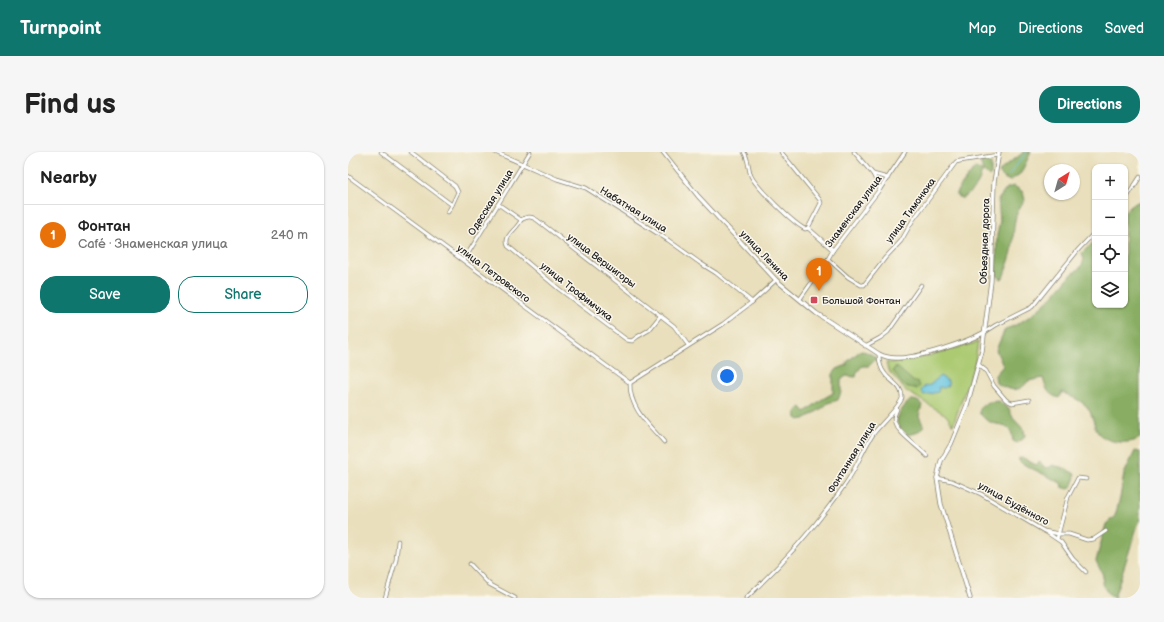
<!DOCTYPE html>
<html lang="en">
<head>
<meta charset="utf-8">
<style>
	body { margin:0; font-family:"Balsamiq Sans",sans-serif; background:#f6f6f6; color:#222 }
	.controls { position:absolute; right:12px; top:12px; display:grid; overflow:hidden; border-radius:8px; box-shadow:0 1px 3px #0004 }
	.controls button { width:36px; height:36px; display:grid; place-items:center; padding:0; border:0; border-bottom:1px solid #e0e0e0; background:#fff; color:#222; font:20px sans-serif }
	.compass { position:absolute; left:696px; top:12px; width:36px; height:36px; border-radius:50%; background:#fff; box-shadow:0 1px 3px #0004; rotate:37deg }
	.you { position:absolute; left:379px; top:224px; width:14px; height:14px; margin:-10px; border:3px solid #fff; border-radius:50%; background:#1a73e8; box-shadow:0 0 0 6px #1a73e833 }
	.badge { display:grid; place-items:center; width:26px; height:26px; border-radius:50%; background:#0f766e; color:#fff; font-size:13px; font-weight:700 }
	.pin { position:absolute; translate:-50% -33px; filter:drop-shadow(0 1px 2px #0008) }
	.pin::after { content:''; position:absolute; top:21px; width:14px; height:12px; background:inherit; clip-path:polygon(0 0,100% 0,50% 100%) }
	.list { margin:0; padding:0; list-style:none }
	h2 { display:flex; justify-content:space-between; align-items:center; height:52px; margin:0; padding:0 16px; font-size:17px }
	h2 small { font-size:13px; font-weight:400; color:#767676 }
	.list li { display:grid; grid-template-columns:26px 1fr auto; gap:12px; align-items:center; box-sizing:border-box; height:60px; padding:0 16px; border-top:1px solid #e0e0e0 }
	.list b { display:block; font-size:15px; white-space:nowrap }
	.list p { margin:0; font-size:13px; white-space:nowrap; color:#767676 }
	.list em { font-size:13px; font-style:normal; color:#767676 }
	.actions { display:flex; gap:8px; padding:12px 16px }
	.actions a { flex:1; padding:9px 0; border:1px solid #0f766e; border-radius:16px; text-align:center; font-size:14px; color:#0f766e }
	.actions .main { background:#0f766e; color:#fff }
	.icon { flex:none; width:22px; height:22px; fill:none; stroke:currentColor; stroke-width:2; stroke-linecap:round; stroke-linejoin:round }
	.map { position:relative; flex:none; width:792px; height:446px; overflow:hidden; border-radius:16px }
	header { display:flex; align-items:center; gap:24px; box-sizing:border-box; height:56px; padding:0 20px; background:#0f766e; color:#fff }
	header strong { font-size:19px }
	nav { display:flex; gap:22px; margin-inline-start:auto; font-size:14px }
	.intro { display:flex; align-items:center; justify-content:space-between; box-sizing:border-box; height:96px; padding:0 24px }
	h1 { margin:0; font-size:28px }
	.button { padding:10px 18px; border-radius:16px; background:#0f766e; color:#fff; font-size:14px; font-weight:700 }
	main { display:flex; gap:24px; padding:0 24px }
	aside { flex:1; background:#fff; border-radius:16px; box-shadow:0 1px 3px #0004 }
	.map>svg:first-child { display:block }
	.green { fill:#acca72; stroke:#647347 }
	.forest { fill:#89ae64; stroke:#526540 }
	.water { fill:#62c3e0; stroke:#3f707e }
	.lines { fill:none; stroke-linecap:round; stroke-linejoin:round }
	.stream { stroke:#62c3e0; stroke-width:1 }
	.minor-casing { stroke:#827e6c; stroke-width:4.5 }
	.tertiary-casing { stroke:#827e6c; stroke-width:5 }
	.minor { stroke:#fff; stroke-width:3 }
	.tertiary { stroke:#fff; stroke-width:3.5 }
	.poi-dot { fill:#d1495b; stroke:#fbf7ec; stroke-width:1.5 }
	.labels { text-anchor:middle; stroke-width:3; stroke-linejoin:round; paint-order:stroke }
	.street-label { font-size:10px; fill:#1c1c1c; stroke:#fbf7ec }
	.poi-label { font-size:10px; fill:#1c1c1c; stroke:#fbf7ec; text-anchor:start }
</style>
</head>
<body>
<header>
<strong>Turnpoint</strong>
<nav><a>Map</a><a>Directions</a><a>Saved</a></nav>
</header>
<div class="intro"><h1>Find us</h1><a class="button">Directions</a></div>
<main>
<aside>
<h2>Nearby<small></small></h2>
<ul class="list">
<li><span class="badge" style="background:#e8710a">1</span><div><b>Фонтан</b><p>Café · Знаменская улица</p></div><em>240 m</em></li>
</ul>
<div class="actions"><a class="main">Save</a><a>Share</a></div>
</aside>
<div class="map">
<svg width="792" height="446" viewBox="0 0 792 446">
	<rect width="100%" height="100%" fill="#fbf7ec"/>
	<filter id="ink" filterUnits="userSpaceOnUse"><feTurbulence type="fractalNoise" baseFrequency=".025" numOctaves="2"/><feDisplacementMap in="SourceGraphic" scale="8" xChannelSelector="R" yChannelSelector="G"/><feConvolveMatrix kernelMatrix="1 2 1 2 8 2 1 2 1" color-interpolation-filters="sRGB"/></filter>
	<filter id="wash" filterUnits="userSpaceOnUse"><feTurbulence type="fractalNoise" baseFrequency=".012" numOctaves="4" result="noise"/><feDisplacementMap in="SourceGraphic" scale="16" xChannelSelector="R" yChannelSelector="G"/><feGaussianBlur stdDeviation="0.9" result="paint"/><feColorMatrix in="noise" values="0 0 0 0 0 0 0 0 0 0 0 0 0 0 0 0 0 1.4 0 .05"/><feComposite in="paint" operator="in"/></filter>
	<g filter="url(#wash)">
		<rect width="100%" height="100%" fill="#e9dfbc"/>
		<path class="green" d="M630,190L627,210L605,273L598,263L558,239L540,218L538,211L572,206Z"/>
		<g class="forest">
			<path d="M675,0H683L673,21L662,29L656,26L651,21C656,12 668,8 675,0Z"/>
			<path d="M635,8L640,9L643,12V23L641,25L636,20L633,22C632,33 624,39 615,46H613L609,44V39L626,17L628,16L633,19H635L632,9Z"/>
			<path d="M666,34L675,40L677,48C663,65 667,78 664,99C662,108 658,117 655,126L653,127L648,123L649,83L652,68L650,48L659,36Z"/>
			<path d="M792,49V286C783,293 759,291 751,282C745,276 746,260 736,252C730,247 721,244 714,240L711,246C700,243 698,237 695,226L680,229C671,242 660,238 648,231L647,223L655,214L648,198L657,177L666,174L684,163L703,146L721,125L733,115L736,108L734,101L747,89V153H777V60L783,53Z"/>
			<path d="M512,199C518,199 523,202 527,205L528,207L521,214H514L509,220L508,225L498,224L493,228V240L490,248L480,251L476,255L465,262L456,267L451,268L448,266C447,260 449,258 453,255L457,260L473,248L485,241V222L489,217L499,213V210Z"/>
			<path d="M547,215L550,216L566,230L569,229L572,234L569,237C565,235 564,236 559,235C553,233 549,224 545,219Z"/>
			<path d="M563,248C568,248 571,249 574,253L571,264L576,275L568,281L560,283C556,280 552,277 550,273C546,266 557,252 563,248Z"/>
			<path d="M651,249L661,257L665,266L676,278L677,283L675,287L669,291L665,289L663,279L658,274L644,271L637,267L631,261L633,254L641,250Z"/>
			<path d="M787,299L792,300V366L766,446L761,443L754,432L755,423L748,409L758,372L767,364L772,346L776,322Z"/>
			<path d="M671,306H675L688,313L691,310L698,316L702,315L704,313L716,316L727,322L726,331L721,337L714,335L713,331L675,312L671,309Z"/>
		</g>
		<path class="water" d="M592,224L600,229V233L596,236L591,235L590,236L591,238L590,240L576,243L573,239L577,234L582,233Z"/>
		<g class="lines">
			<path class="stream" d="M661,23L679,0"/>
		</g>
	</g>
	<g filter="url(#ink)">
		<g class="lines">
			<defs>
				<g id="minor">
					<path d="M33,0L104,53L110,40L107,34L63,0"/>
					<path d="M147,0L209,27L238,36L320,88L352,111L368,121L404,150"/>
					<path d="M396,0C401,8 400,16 403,24C409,36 445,71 457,77L460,76L485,98"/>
					<path d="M433,0L472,48L473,51L460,76"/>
					<path d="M506,0L525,22L532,37"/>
					<path d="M525,22L540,26"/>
					<path d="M0,24L282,231L375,172L404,150L428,128"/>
					<path d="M777,48L792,25"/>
					<path d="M150,52L173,68C180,64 183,64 189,68L326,174L340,193"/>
					<path d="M100,60L104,53"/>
					<path d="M173,68C169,78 155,83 160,94L211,137L279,188L284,189L289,185L301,178L313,163"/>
					<path d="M480,107L500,125L513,133H516L537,106L553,89L565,68L608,10L612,9L650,3"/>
					<path d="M116,108L182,0"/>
					<path d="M452,147L480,107L485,98L532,37L557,0"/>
					<path d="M637,180L648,173L684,155L730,98L747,80"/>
					<path d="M517,194L532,186L540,180L573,133"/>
					<path d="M631,213L638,219L646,234L658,248L664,251L681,248"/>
					<path d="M282,231C281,256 301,273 316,290"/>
					<path d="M549,257C548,260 546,263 546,266C545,278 571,295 579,304"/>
					<path d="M589,326L604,329L633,342L696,379L711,382H721L739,388L746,387L758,379"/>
					<path d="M698,380L713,390L725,407L738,420"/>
					<path d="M709,387L720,345L730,326L738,327"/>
					<path d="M122,412L141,432L167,446"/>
					<path d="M37,446L48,408L50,389"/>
					<path d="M398,446C433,413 471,371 498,331C509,315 515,297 526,281C532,273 553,253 554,246C555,234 543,230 537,222C532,216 531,209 531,202"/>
				</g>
				<g id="tertiary">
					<path d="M315,0L350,44L428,128L468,161L531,202C537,205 542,206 548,206C569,207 619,190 637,180"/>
					<path d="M622,446L593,352L589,326L593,309L603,292L619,253L634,199L643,129L646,30L651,0"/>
				</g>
			</defs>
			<use href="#minor" class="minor-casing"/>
			<use href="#tertiary" class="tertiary-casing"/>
			<use href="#minor" class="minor"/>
			<use href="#tertiary" class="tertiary"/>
		</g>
	</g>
	<rect class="poi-dot" x="462" y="144" width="8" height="8" rx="2"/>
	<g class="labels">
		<g class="street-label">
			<text transform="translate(142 50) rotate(-58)" y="4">Одесская улица</text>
			<text transform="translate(286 57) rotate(32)" y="4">Набатная улица</text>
			<text transform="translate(562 58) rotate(-54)" y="4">улица Тимонюка</text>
			<text transform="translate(505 59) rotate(-53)" y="4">Знаменская улица</text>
			<text transform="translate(636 89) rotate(-88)" y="4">Объездная дорога</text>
			<text transform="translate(417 103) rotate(46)" y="4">улица Ленина</text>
			<text transform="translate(254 108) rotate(37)" y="4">улица Вершигоры</text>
			<text transform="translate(146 121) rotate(37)" y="4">улица Петровского</text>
			<text transform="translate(229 139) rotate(38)" y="4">улица Трофимчука</text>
			<text transform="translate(503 305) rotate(-58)" y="4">Фонтанная улица</text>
			<text transform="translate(666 351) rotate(29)" y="4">улица Будённого</text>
		</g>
		<g class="poi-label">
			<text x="474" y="152">Большой Фонтан</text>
		</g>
	</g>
</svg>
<div class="controls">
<button>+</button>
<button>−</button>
<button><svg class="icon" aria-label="locate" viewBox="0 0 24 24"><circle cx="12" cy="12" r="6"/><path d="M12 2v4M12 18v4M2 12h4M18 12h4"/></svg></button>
<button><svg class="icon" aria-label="layers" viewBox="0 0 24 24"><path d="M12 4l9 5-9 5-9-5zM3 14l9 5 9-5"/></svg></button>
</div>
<svg class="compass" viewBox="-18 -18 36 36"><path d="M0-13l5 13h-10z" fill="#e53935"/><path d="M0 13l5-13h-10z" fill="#767676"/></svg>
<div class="you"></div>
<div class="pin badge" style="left:471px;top:139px;background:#e8710a">1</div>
</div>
</main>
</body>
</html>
